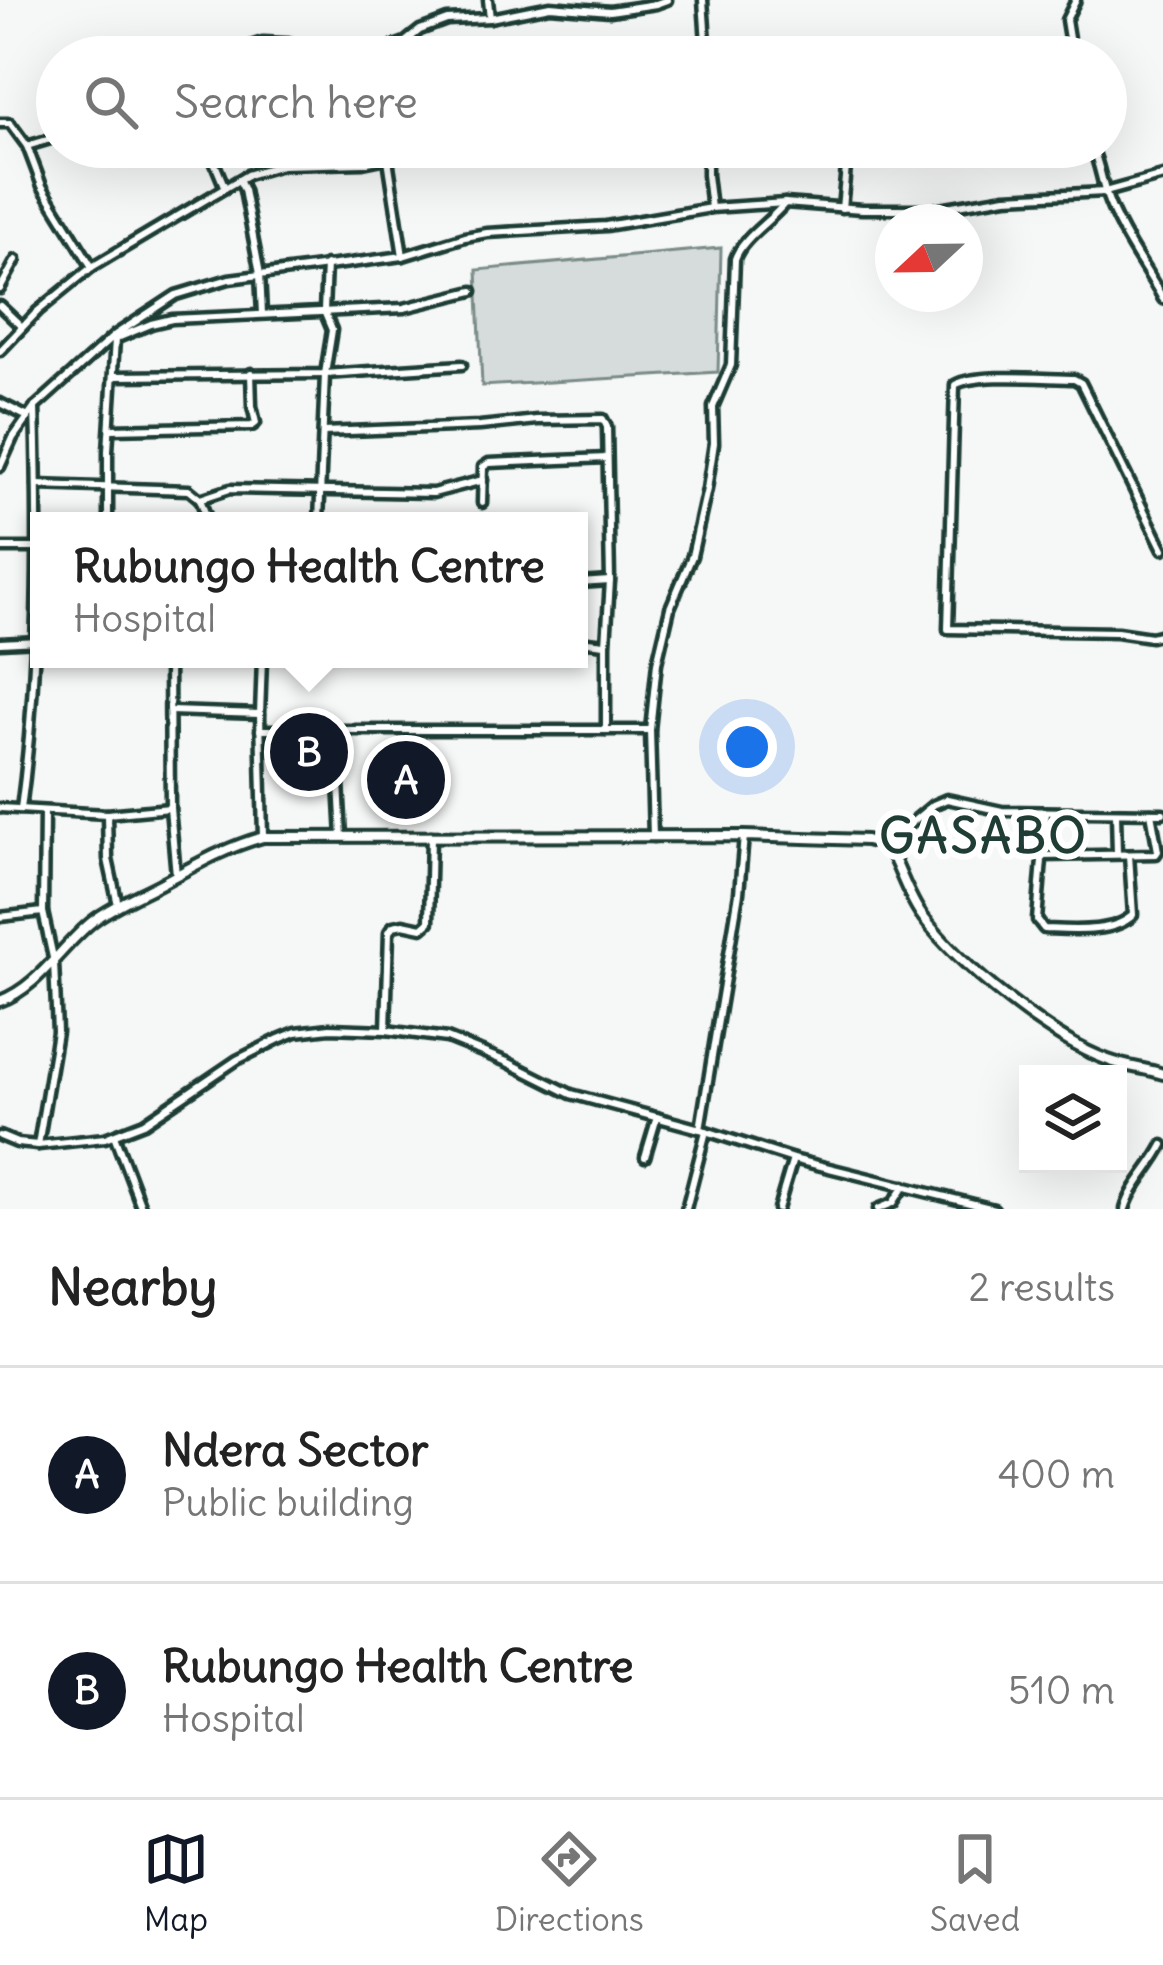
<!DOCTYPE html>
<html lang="en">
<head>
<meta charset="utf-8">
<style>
	body { margin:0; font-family:Delius,sans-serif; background:#f6f6f6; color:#222 }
	.controls { position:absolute; right:36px; bottom:36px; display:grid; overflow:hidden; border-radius:0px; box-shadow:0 12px 48px #0002 }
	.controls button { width:108px; height:108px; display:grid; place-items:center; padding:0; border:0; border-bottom:3px solid #e0e0e0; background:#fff; color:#222; font:60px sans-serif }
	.compass { position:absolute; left:875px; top:204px; width:108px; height:108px; border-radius:50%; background:#fff; box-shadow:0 12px 48px #0002; rotate:248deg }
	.you { position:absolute; left:747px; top:747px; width:42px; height:42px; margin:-30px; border:9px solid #fff; border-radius:50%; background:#1a73e8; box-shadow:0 0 0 18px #1a73e833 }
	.badge { display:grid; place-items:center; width:78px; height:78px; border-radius:50%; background:#111827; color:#fff; font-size:39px; font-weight:700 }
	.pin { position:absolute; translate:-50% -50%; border:6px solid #fff; box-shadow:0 3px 12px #0006 }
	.popup { position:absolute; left:30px; top:512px; width:558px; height:156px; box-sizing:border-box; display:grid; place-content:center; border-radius:0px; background:#fff; filter:drop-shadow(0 3px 9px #0005); font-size:39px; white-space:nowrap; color:#767676 }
	.popup b { font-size:45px; color:#222 }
	.popup::after { content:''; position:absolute; left:50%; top:100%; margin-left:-24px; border:24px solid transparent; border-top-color:#fff }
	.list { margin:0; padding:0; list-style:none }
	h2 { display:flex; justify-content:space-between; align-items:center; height:156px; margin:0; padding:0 48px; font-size:51px }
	h2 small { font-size:39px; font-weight:400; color:#767676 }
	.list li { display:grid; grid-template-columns:78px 1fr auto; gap:36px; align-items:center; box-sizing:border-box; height:216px; padding:0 48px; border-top:3px solid #e0e0e0 }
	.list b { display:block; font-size:45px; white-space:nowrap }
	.list p { margin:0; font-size:39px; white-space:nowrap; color:#767676 }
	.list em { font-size:39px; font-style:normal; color:#767676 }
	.icon { flex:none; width:66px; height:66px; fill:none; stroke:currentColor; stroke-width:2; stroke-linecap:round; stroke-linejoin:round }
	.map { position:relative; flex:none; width:1163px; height:1209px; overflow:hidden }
	.search { position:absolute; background:#fff; box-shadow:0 12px 48px #0002; left:36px; right:36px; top:36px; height:132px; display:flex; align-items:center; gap:30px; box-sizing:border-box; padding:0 42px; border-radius:66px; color:#767676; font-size:45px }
	.sheet { height:588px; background:#fff }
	nav { display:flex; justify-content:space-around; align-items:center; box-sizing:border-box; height:168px; border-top:3px solid #e0e0e0; background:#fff; font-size:33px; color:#767676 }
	nav a { display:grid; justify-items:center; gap:6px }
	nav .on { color:#111827 }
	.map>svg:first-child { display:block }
	.green { fill:#d6dcdb; stroke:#7a8c88; stroke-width:3 }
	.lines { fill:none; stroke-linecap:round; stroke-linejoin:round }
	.street-casing { stroke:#1f3d34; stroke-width:15 }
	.secondary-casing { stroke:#1f3d34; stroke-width:16 }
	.street { stroke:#fff; stroke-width:6 }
	.secondary { stroke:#fff; stroke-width:8 }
	.labels { text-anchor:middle; stroke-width:12; stroke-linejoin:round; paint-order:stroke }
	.district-label { font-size:48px; font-weight:bold; letter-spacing:3px; fill:#1f3d34; stroke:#fff }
</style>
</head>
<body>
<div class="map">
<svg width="1163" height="1209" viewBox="0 0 1163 1209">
	<rect width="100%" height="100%" fill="#f6f7f7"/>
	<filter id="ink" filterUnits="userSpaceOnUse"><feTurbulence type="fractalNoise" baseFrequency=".00833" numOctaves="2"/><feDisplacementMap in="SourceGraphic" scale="24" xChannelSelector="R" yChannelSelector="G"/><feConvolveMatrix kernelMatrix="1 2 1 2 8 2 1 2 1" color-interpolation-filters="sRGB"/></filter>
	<g filter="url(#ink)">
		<path class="green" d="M721,248L718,372L482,386L477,270Z"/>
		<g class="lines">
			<defs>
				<g id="street">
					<path d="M488,0L490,18"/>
					<path d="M703,0L707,57"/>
					<path d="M411,38L416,57"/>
					<path d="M217,57L263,42L307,44L311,52L323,55L372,54L405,42L420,30L447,20L490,18L550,6L610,11L656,4L667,0"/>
					<path d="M1072,57L1066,20L1076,0"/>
					<path d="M0,123H10L27,146L42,186L92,267"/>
					<path d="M27,146L57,137"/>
					<path d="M208,147L225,188"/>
					<path d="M707,147V175L711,208"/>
					<path d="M1092,147C1099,163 1101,178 1106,194C1119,232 1144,265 1163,299"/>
					<path d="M388,159L403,256"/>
					<path d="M239,180L244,190L260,274L262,314"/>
					<path d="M842,208L848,147"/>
					<path d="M0,289L16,260"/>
					<path d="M0,306L22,327"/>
					<path d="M115,339L151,324L172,319L404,308L473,291"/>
					<path d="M0,351L38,311L92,267L247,175L281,165L363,163L407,154L425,147"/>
					<path d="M114,376L325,374L462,365"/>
					<path d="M0,403L26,416"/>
					<path d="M111,429L252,426L256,423L252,406L251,373"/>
					<path d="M323,432L480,426L537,420L603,419L607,427L610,581L606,644V730"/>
					<path d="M0,467L13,438L35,407L115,335L176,295L229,279L403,256L465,237L487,233L606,226L711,208L785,203L862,209H934L1006,197L1105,192L1163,176"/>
					<path d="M37,485L189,490L200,499L230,489L433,493L483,480"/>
					<path d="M200,499L208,521"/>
					<path d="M482,503L483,467L489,463L607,458"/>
					<path d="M108,521V451L115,339"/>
					<path d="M319,521L325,374L332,330L324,311L326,265"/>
					<path d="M0,548H38"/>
					<path d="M1163,549L1081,383L1074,379C1046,379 977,372 955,385L948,629L1117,632L1151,637L1163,634"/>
					<path d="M579,583L610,581"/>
					<path d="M579,641L605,644"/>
					<path d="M0,643L38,641"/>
					<path d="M169,659L170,808L176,875"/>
					<path d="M262,659L260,714L263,837"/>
					<path d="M170,711L260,714"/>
					<path d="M260,730H650"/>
					<path d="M339,783L342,837"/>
					<path d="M0,808L107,814L170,808"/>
					<path d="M21,809C39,675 39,541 35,407"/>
					<path d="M1046,812L1037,920L1044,929C1071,930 1113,934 1133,915L1129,855"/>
					<path d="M1116,813L1117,854"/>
					<path d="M107,814L108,859L118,905"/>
					<path d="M653,837L650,730L657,663L670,608L692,556L707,489L714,443L713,407L731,365L735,259C742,238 770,222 785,203"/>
					<path d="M885,845L933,805L947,799L1002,811L1163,813"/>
					<path d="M1042,856L1156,854L1158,851L1151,813"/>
					<path d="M0,917L43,912"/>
					<path d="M386,1030L389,932L393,926L403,924L422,928L429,922L431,836"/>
					<path d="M700,1129L739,893L744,836"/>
					<path d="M114,1135L142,1209"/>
					<path d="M0,1136L17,1143L38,1145L105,1138L144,1123L237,1060L279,1039L296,1032L330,1028L386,1030L447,1038L507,1062L571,1094L700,1129L793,1159L994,1209"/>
					<path d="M38,1145L57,1032L54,962L43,912L44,811"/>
					<path d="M645,1157L657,1117"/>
					<path d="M686,1209L706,1131"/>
					<path d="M778,1209L793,1159"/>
					<path d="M878,1209L893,1203L904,1186"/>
					<path d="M1125,1209C1132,1185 1152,1167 1163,1145"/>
				</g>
				<path id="secondary" d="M0,1001C39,987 62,945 93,921C113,906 137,896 160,884C194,866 226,847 263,837L744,836L866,840L885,845L889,849C901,871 908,897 923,917C960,966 1050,1039 1108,1060C1126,1067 1145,1068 1163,1074"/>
			</defs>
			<use href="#street" class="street-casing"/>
			<use href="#secondary" class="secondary-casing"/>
			<use href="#street" class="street"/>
			<use href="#secondary" class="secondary"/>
		</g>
	</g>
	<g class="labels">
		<g class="district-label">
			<text x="984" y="853">GASABO</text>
		</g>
	</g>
</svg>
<div class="controls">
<button><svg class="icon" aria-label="layers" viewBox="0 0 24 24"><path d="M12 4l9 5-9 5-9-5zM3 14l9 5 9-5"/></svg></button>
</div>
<svg class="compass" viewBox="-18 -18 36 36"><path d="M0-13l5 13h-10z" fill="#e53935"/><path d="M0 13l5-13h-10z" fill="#767676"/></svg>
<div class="you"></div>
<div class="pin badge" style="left:406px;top:780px">A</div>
<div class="pin badge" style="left:309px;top:752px">B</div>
<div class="popup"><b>Rubungo Health Centre</b>Hospital</div>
<div class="search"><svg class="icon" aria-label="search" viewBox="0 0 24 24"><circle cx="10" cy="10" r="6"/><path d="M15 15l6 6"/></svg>Search here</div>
</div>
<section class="sheet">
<h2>Nearby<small>2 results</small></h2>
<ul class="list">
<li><span class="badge">A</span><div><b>Ndera Sector</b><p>Public building</p></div><em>400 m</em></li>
<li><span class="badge">B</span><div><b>Rubungo Health Centre</b><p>Hospital</p></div><em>510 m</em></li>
</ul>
</section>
<nav>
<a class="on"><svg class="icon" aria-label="map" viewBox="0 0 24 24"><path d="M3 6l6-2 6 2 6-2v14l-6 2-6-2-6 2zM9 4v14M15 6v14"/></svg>Map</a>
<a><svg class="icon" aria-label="directions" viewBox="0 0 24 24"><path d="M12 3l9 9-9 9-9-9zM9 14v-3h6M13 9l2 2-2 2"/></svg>Directions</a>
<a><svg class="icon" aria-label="saved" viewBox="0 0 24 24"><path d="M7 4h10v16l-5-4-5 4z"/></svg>Saved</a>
</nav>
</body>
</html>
